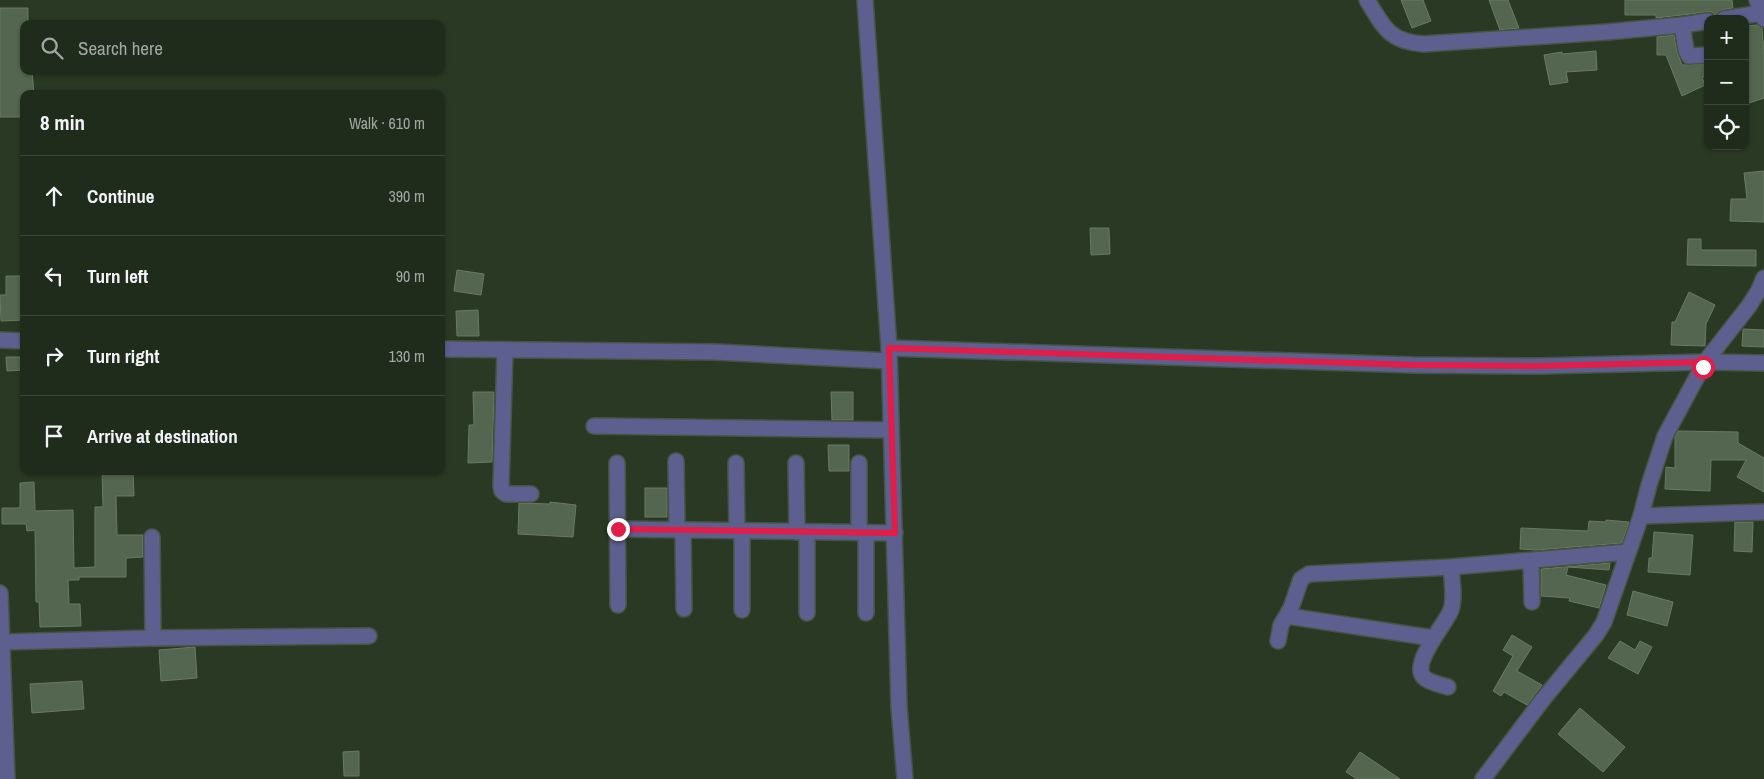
<!DOCTYPE html>
<html lang="en">
<head>
<meta charset="utf-8">
<style>
	body { margin:0; font-family:"Archivo Narrow",sans-serif; background:#273324; color:#f1f3f6 }
	.controls { position:absolute; right:15px; top:15px; display:grid; overflow:hidden; border-radius:10px; box-shadow:0 1px 4px #0004 }
	.controls button { width:45px; height:45px; display:grid; place-items:center; padding:0; border:0; border-bottom:1px solid #3c473a; background:#1f2b1b; color:#f1f3f6; font:25px sans-serif }
	.stop { position:absolute; width:15px; height:15px; margin:-11px; border:4px solid #e11d48; border-radius:50%; background:#fff }
	.stop.end { background:#e11d48; border-color:#fff; box-shadow:0 1px 5px #0008 }
	.list { margin:0; padding:0; list-style:none }
	h2 { display:flex; justify-content:space-between; align-items:center; height:65px; margin:0; padding:0 20px; font-size:21px }
	h2 small { font-size:16px; font-weight:400; color:#a1a7a3 }
	.list li { display:grid; grid-template-columns:32px 1fr auto; gap:15px; align-items:center; box-sizing:border-box; height:80px; padding:0 20px; border-top:1px solid #3c473a }
	.list b { display:block; font-size:19px; white-space:nowrap }
	.list em { font-size:16px; font-style:normal; color:#a1a7a3 }
	.icon { flex:none; width:28px; height:28px; fill:none; stroke:currentColor; stroke-width:2; stroke-linecap:round; stroke-linejoin:round }
	.map { position:relative; flex:none; width:1764px; height:779px; overflow:hidden }
	.search { position:absolute; background:#1f2b1b; box-shadow:0 1px 4px #0004; left:20px; top:20px; width:425px; height:55px; display:flex; align-items:center; gap:12px; box-sizing:border-box; padding:0 18px; border-radius:10px; color:#a1a7a3; font-size:19px }
	.panel { position:absolute; background:#1f2b1b; box-shadow:0 1px 4px #0004; left:20px; top:90px; width:425px; height:385px; border-radius:10px }
	.map>svg:first-child { display:block }
	.building { fill:#54664f; stroke:#697b63 }
	.lines { fill:none; stroke-linecap:round; stroke-linejoin:round }
	.minor-casing { stroke:#465542; stroke-width:18 }
	.minor { stroke:#5d5f8f; stroke-width:15 }
	.route { stroke:#e11d48; stroke-width:6 }
</style>
</head>
<body>
<div class="map">
<svg width="1764" height="779" viewBox="0 0 1764 779">
	<rect width="100%" height="100%" fill="#293924"/>
	<g class="building">
		<path d="M1401,0H1423L1431,21L1412,28Z"/>
		<path d="M1489,0H1508L1519,28L1500,30Z"/>
		<path d="M1625,0H1732L1733,8L1722,10L1715,15L1712,12H1707L1656,18V15H1625Z"/>
		<path d="M0,8H28V24H24V71H32L34,94H24V117H0Z"/>
		<path d="M1757,25L1762,28L1764,53V98L1749,103L1745,91V26Z"/>
		<path d="M1674,35L1677,52L1682,65L1708,64V77H1702L1705,85L1682,96L1666,55H1657V37Z"/>
		<path d="M1596,51L1597,70L1566,72L1568,82L1550,85L1544,55L1562,52V54Z"/>
		<path d="M1764,171V222L1730,221L1731,199H1747L1744,173Z"/>
		<path d="M1090,228H1109L1110,254L1091,255Z"/>
		<path d="M1688,239H1701V250H1756V266L1687,265Z"/>
		<path d="M457,270L484,274L481,295L454,291Z"/>
		<path d="M6,276H24V320L1,321L0,295H6Z"/>
		<path d="M1689,292L1715,305L1706,324L1705,346L1671,345L1672,322H1675Z"/>
		<path d="M478,310L479,336H457L456,311Z"/>
		<path d="M1743,329L1764,330V347L1742,346Z"/>
		<path d="M6,357H24V370L7,371Z"/>
		<path d="M473,392H494L492,462L468,463L469,425H474Z"/>
		<path d="M831,392H853V420H832Z"/>
		<path d="M1678,431L1738,432V443L1764,458V492L1737,477L1746,460H1711L1710,491L1665,489L1666,467L1675,468V437Z"/>
		<path d="M828,445H849V471H829Z"/>
		<path d="M133,471L134,496H116L117,535H143V557L126,558V577H79V580H68L69,604H80L81,626L40,627L39,602H36L35,530L27,531L26,524H2V508H20V483L34,482L35,511L73,510L74,568L95,567V507H103L102,472Z"/>
		<rect x="645" y="488" width="22" height="29"/>
		<path d="M550,502L576,505L573,537L518,534L519,503L550,504Z"/>
		<path d="M1606,520L1629,522L1622,543L1536,550L1520,549L1521,528L1588,531L1589,521L1606,522Z"/>
		<path d="M1735,522H1753L1752,552L1734,551Z"/>
		<path d="M1654,532L1693,535L1690,575L1648,572L1649,558H1652Z"/>
		<path d="M1610,563L1609,570L1568,567L1566,575L1606,585L1599,608L1569,601L1570,598L1541,596V569Z"/>
		<path d="M1633,591L1673,602L1667,626L1627,615Z"/>
		<path d="M1512,635L1532,647L1517,671L1542,685L1527,705L1504,692L1501,696L1493,691L1513,656L1503,650Z"/>
		<path d="M1620,641L1635,650L1640,641L1652,647L1638,674L1608,658Z"/>
		<path d="M195,647L197,678L161,681L159,650Z"/>
		<path d="M82,681L84,709L32,713L30,684Z"/>
		<path d="M1580,708L1625,747L1603,772L1558,734Z"/>
		<path d="M359,751V776H344L343,752Z"/>
		<path d="M1360,752L1400,779H1357L1346,772Z"/>
	</g>
	<g class="lines">
		<defs>
			<g id="minor">
				<path d="M865,0L889,348L899,707L905,779"/>
				<path d="M1367,0C1384,27 1388,41 1423,44L1607,32L1682,25L1708,21"/>
				<path d="M1757,0L1764,19"/>
				<path d="M1724,19L1761,13"/>
				<path d="M1682,25L1686,50L1689,56L1708,55"/>
				<path d="M0,340L24,341"/>
				<path d="M889,348L1414,365L1539,366L1705,362L1764,363"/>
				<path d="M441,349L715,352L889,361"/>
				<path d="M505,350L501,486L502,491L506,494H531"/>
				<path d="M594,426L891,430"/>
				<path d="M676,461L677,530"/>
				<path d="M617,463L618,605"/>
				<path d="M736,463L737,531"/>
				<path d="M796,463L797,532"/>
				<path d="M859,463V533"/>
				<path d="M1641,516L1764,512"/>
				<path d="M618,529L895,533"/>
				<path d="M683,530L684,609"/>
				<path d="M742,531V610"/>
				<path d="M807,532V613"/>
				<path d="M866,533V613"/>
				<path d="M152,537L153,638"/>
				<path d="M1531,561L1532,602"/>
				<path d="M0,593L7,779"/>
				<path d="M1287,616L1433,638"/>
				<path d="M1278,641L1281,625L1291,608L1301,579L1309,574L1451,567L1628,552"/>
				<path d="M2,642L153,638L369,636"/>
				<path d="M1448,687C1441,685 1432,683 1426,679C1407,667 1446,624 1451,610C1455,598 1452,581 1451,567"/>
				<path d="M1483,779L1544,698L1596,635L1604,622L1641,516L1649,485L1665,436L1705,362L1749,306L1759,290L1764,278"/>
			</g>
		</defs>
		<use href="#minor" class="minor-casing"/>
		<use href="#minor" class="minor"/>
	</g>
	<g class="lines">
		<path class="route" d="M618,529L895,533L889,348L1414,365L1539,366L1705,362L1703,367"/>
	</g>
</svg>
<div class="controls">
<button>+</button>
<button>−</button>
<button><svg class="icon" aria-label="locate" viewBox="0 0 24 24"><circle cx="12" cy="12" r="6"/><path d="M12 2v4M12 18v4M2 12h4M18 12h4"/></svg></button>
</div>
<div class="stop" style="left:1703px;top:367px"></div>
<div class="stop end" style="left:618px;top:529px"></div>
<div class="search"><svg class="icon" aria-label="search" viewBox="0 0 24 24"><circle cx="10" cy="10" r="6"/><path d="M15 15l6 6"/></svg>Search here</div>
<section class="panel">
<h2>8 min<small>Walk · 610 m</small></h2>
<ul class="list">
<li><svg class="icon" aria-label="ahead" viewBox="0 0 24 24"><path d="M12 20V5M6 11l6-6 6 6"/></svg><div><b>Continue</b></div><em>390 m</em></li>
<li><svg class="icon" aria-label="left" viewBox="0 0 24 24"><path d="M17 20v-9H6M10 6l-5 5 5 5"/></svg><div><b>Turn left</b></div><em>90 m</em></li>
<li><svg class="icon" aria-label="right" viewBox="0 0 24 24"><path d="M7 20v-9h11M14 6l5 5-5 5"/></svg><div><b>Turn right</b></div><em>130 m</em></li>
<li><svg class="icon" aria-label="arrive" viewBox="0 0 24 24"><path d="M6 21V4h12l-3 4 3 4H6"/></svg><div><b>Arrive at destination</b></div></li>
</ul>
</section>
</div>
</body>
</html>
